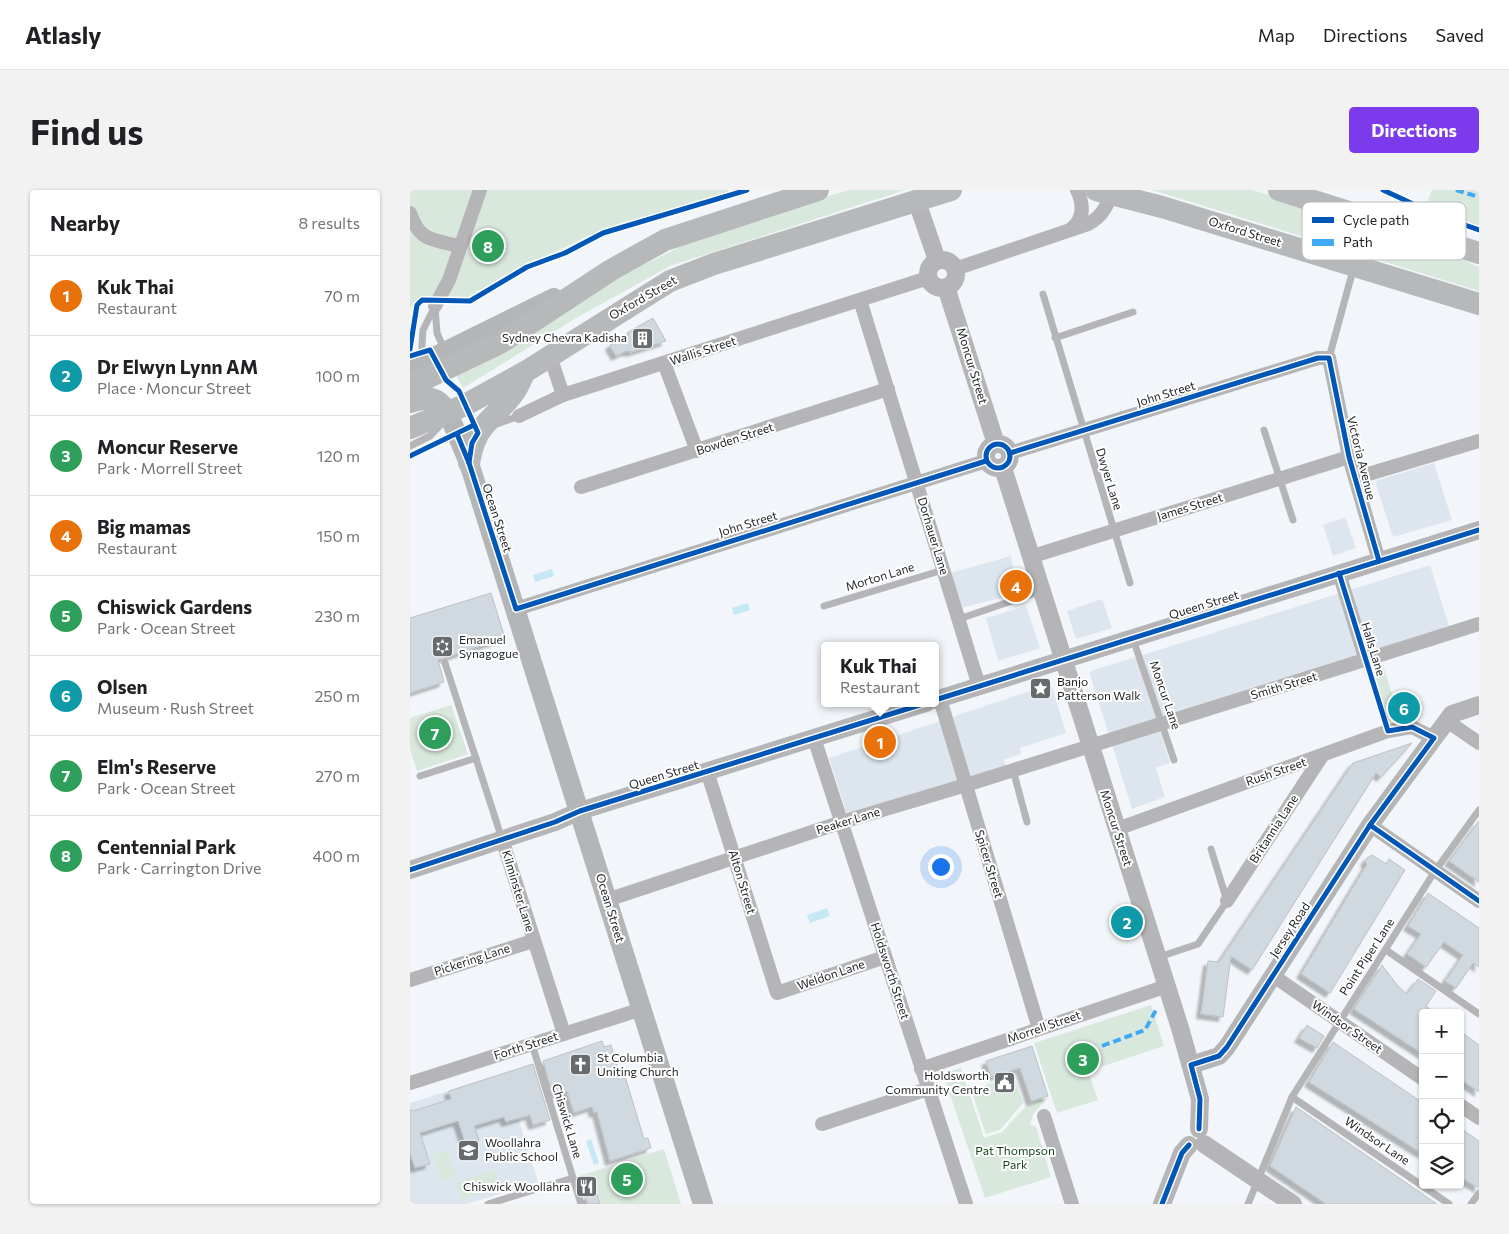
<!DOCTYPE html>
<html lang="en">
<head>
<meta charset="utf-8">
<style>
	body { margin:0; font-family:Commissioner,sans-serif; background:#f2f2f2; color:#202124 }
	.controls { position:absolute; right:15px; bottom:15px; display:grid; overflow:hidden; border-radius:5px; box-shadow:0 1px 4px #0004 }
	.controls button { width:45px; height:45px; display:grid; place-items:center; padding:0; border:0; border-bottom:1px solid #e0e0e0; background:#fff; color:#202124; font:25px sans-serif }
	.you { position:absolute; left:530px; top:676px; width:18px; height:18px; margin:-12px; border:4px solid #fff; border-radius:50%; background:#1a73e8; box-shadow:0 0 0 8px #1a73e833 }
	.badge { display:grid; place-items:center; width:32px; height:32px; border-radius:50%; background:#7c3aed; color:#fff; font-size:16px; font-weight:700 }
	.pin { position:absolute; translate:-50% -50%; border:2px solid #fff; box-shadow:0 1px 5px #0006 }
	.popup { position:absolute; left:411px; top:452px; width:118px; height:65px; box-sizing:border-box; display:grid; place-content:center; border-radius:5px; background:#fff; filter:drop-shadow(0 1px 4px #0005); font-size:16px; white-space:nowrap; color:#757577 }
	.popup b { font-size:19px; color:#202124 }
	.popup::after { content:''; position:absolute; left:50%; top:100%; margin-left:-10px; border:10px solid transparent; border-top-color:#fff }
	.list { margin:0; padding:0; list-style:none }
	h2 { display:flex; justify-content:space-between; align-items:center; height:65px; margin:0; padding:0 20px; font-size:21px }
	h2 small { font-size:16px; font-weight:400; color:#757577 }
	.list li { display:grid; grid-template-columns:32px 1fr auto; gap:15px; align-items:center; box-sizing:border-box; height:80px; padding:0 20px; border-top:1px solid #e0e0e0 }
	.list b { display:block; font-size:19px; white-space:nowrap }
	.list p { margin:0; font-size:16px; white-space:nowrap; color:#757577 }
	.list em { font-size:16px; font-style:normal; color:#757577 }
	.icon { flex:none; width:28px; height:28px; fill:none; stroke:currentColor; stroke-width:2; stroke-linecap:round; stroke-linejoin:round }
	.map { position:relative; flex:none; width:1069px; height:1014px; overflow:hidden; border-radius:5px }
	header { display:flex; align-items:center; gap:30px; box-sizing:border-box; height:70px; padding:0 25px; background:#fff; border-bottom:1px solid #e0e0e0 }
	header strong { font-size:24px }
	nav { display:flex; gap:28px; margin-inline-start:auto; font-size:18px }
	.intro { display:flex; align-items:center; justify-content:space-between; box-sizing:border-box; height:120px; padding:0 30px }
	h1 { margin:0; font-size:35px }
	.button { padding:12px 22px; border-radius:5px; background:#7c3aed; color:#fff; font-size:18px; font-weight:700 }
	main { display:flex; gap:30px; padding:0 30px }
	aside { flex:1; background:#fff; border-radius:5px; box-shadow:0 1px 4px #0004 }
	.map>svg:first-child { display:block }
	.built { fill:#dde6ee }
	.green { fill:#d8e8dc }
	.water { fill:#c6e7f4 }
	.building { fill:#d1d9e0; stroke:#bdc1c4; filter:url(#shadow) }
	.lines { fill:none; stroke-linecap:round; stroke-linejoin:round }
	.service { stroke:#b5b5b7; stroke-width:7 }
	.minor { stroke:#b5b5b7; stroke-width:14 }
	.tertiary { stroke:#b5b5b7; stroke-width:18 }
	.secondary { stroke:#b3b5b6; stroke-width:20 }
	.primary { stroke:#b6b8ba; stroke-width:22 }
	.quiet { stroke:#3fa9f5; stroke-width:4; stroke-dasharray:8 4; stroke-linecap:butt }
	.cycleway-casing { stroke:#fff; stroke-width:8 }
	.cycleway { stroke:#0057b8; stroke-width:5 }
	.labels { text-anchor:middle; stroke-width:4; stroke-linejoin:round; paint-order:stroke }
	.street-label { font-size:12px; fill:#1d2022; stroke:#fff }
	.poi-label { font-size:12px; fill:#1d2022; stroke:#fff; text-anchor:start }
	.park-label { font-size:12px; fill:#0f3f18; stroke:#fff }
	.key { fill:#fff; stroke:#bbbcbd; stroke-width:1 }
	.key-label { font-size:14px; fill:#1d2022 }
</style>
</head>
<body>
<header>
<strong>Atlasly</strong>
<nav><a>Map</a><a>Directions</a><a>Saved</a></nav>
</header>
<div class="intro"><h1>Find us</h1><a class="button">Directions</a></div>
<main>
<aside>
<h2>Nearby<small>8 results</small></h2>
<ul class="list">
<li><span class="badge" style="background:#e8710a">1</span><div><b>Kuk Thai</b><p>Restaurant</p></div><em>70 m</em></li>
<li><span class="badge" style="background:#0f9aa8">2</span><div><b>Dr Elwyn Lynn AM</b><p>Place · Moncur Street</p></div><em>100 m</em></li>
<li><span class="badge" style="background:#2e9e5b">3</span><div><b>Moncur Reserve</b><p>Park · Morrell Street</p></div><em>120 m</em></li>
<li><span class="badge" style="background:#e8710a">4</span><div><b>Big mamas</b><p>Restaurant</p></div><em>150 m</em></li>
<li><span class="badge" style="background:#2e9e5b">5</span><div><b>Chiswick Gardens</b><p>Park · Ocean Street</p></div><em>230 m</em></li>
<li><span class="badge" style="background:#0f9aa8">6</span><div><b>Olsen</b><p>Museum · Rush Street</p></div><em>250 m</em></li>
<li><span class="badge" style="background:#2e9e5b">7</span><div><b>Elm's Reserve</b><p>Park · Ocean Street</p></div><em>270 m</em></li>
<li><span class="badge" style="background:#2e9e5b">8</span><div><b>Centennial Park</b><p>Park · Carrington Drive</p></div><em>400 m</em></li>
</ul>
</aside>
<div class="map">
<svg width="1069" height="1014" viewBox="0 0 1069 1014">
	<defs>
		<filter id="shadow"><feDropShadow dx="-4.5" dy="4.5" stdDeviation="1" flood-color="#0004"/></filter>
	</defs>
	<rect width="100%" height="100%" fill="#f2f6fa"/>
	<g class="built">
		<path d="M1024,273L1042,330L983,347L965,291Z"/>
		<path d="M935,327L946,358L923,366L913,335Z"/>
		<path d="M601,366L608,404L551,418L540,383Z"/>
		<path d="M1020,375L1039,436L746,528L760,573L746,578L755,607L722,619L680,484L681,481Z"/>
		<path d="M692,409L702,438L666,449L657,421Z"/>
		<path d="M616,416L630,458L588,471L576,428Z"/>
		<path d="M638,495L642,497L656,543L610,558L611,564L594,570L596,576L438,627L419,568Z"/>
		<path d="M94,883L128,992L57,1014H0V913Z"/>
	</g>
	<g class="green">
		<path d="M0,0H318L319,3L211,33L182,44L131,69L111,76L58,107L12,106L1,117L0,120Z"/>
		<path d="M438,0H495L260,76L168,127L53,198L46,185L195,94L292,46Z"/>
		<path d="M742,0H842L1019,54L1069,77V101Z"/>
		<path d="M1022,0H1069V41L1015,17Z"/>
		<path d="M974,478L988,524L977,527L964,482Z"/>
		<path d="M41,515L58,564L7,581L0,559V528Z"/>
		<path d="M741,815L754,856L678,881L688,910L647,923L624,853Z"/>
		<path d="M551,878L574,948L592,942L617,915L639,907L624,923L620,934L626,937L641,987L575,1008L533,884Z"/>
		<path d="M604,886L613,913L590,940L576,944L561,900Z"/>
		<path d="M254,959L271,1014H178L169,986Z"/>
		<path d="M38,960L46,986L32,991L23,965Z"/>
		<path d="M85,980L90,998L51,1009L46,992Z"/>
	</g>
	<g class="water">
		<path d="M142,379L144,386L125,392L123,385Z"/>
		<path d="M338,413L340,420L324,425L322,418Z"/>
		<path d="M417,718L420,726L400,733L397,725Z"/>
		<path d="M181,949L189,973L184,975L176,951Z"/>
	</g>
	<g class="building">
		<path d="M243,128L256,151L221,162L216,161L206,166L200,156L201,154L219,145L217,143Z"/>
		<path d="M81,403L95,448L28,470L34,492L0,503V428Z"/>
		<path d="M1002,553L971,587L966,583L842,780L821,766L813,827L791,824L798,771L809,772L943,573Z"/>
		<path d="M1069,631V692L1039,671Z"/>
		<path d="M962,665L976,674L979,669L995,680L920,803L891,784L957,674L955,672L958,667Z"/>
		<path d="M1018,703L1069,738V777L1063,773L1046,798L1035,791L1053,765L1034,752L1016,777L997,764L1011,744L998,736Z"/>
		<path d="M972,775L988,796L997,804L1008,789L1026,801L1016,816L1025,823H1013V864L944,819Z"/>
		<path d="M897,835L914,846L907,858L889,848Z"/>
		<path d="M1050,841L1069,855V902L1050,889Z"/>
		<path d="M192,851L194,857L201,855L210,884L214,883L234,949L238,948L241,958L200,971L187,922L184,923L182,917L164,923L157,901L143,905L133,871Z"/>
		<path d="M923,852L1013,913V964L899,892Z"/>
		<path d="M622,856L638,906L621,911L610,878L581,887L576,871Z"/>
		<path d="M123,874L140,930L123,935L120,925L96,932L94,927L64,936L69,950L56,955L48,931L10,943L20,974L5,978L0,963V919L3,921L41,909L39,901Z"/>
		<path d="M886,917L1027,1014H916L860,976Z"/>
		<path d="M1050,938L1069,951V998L1050,987Z"/>
		<path d="M186,1002L190,1014H178L175,1006Z"/>
	</g>
	<g class="lines">
		<g class="service">
			<path d="M633,104L720,393"/>
			<path d="M25,117L27,143L34,159"/>
			<path d="M645,148L723,122"/>
			<path d="M919,168L943,80"/>
			<path d="M11,170L13,140L25,116"/>
			<path d="M84,235L109,226"/>
			<path d="M854,240L883,330"/>
			<path d="M0,256L20,246L33,232"/>
			<path d="M414,416L533,380"/>
			<path d="M549,429L631,401"/>
			<path d="M723,449L764,570"/>
			<path d="M956,471L978,541"/>
			<path d="M35,473L92,649"/>
			<path d="M603,580L617,632"/>
			<path d="M10,586L66,568"/>
			<path d="M976,760L1069,824"/>
			<path d="M749,767L788,754L817,711L801,659"/>
			<path d="M122,854L171,1014"/>
			<path d="M882,907L1039,1014"/>
			<path d="M78,1014L163,988"/>
			<path d="M838,1014L882,907L1025,681L1069,620"/>
			<path d="M1061,1014L1069,1003"/>
		</g>
		<g class="minor">
			<path d="M0,23C10,52 22,49 49,56"/>
			<path d="M661,39C674,29 674,15 667,0"/>
			<path d="M545,79L678,34C691,27 699,15 701,0"/>
			<path d="M450,110L569,496"/>
			<path d="M25,116L39,90L70,0"/>
			<path d="M140,166L153,205"/>
			<path d="M254,173L287,261"/>
			<path d="M109,226L153,205L518,88"/>
			<path d="M600,263L908,168H919L939,267L969,371"/>
			<path d="M945,288L1069,251"/>
			<path d="M171,297L478,199"/>
			<path d="M620,367L939,267"/>
			<path d="M929,383L956,471"/>
			<path d="M106,419L576,271"/>
			<path d="M530,509L629,839"/>
			<path d="M1037,531L1069,553"/>
			<path d="M404,548L556,1014"/>
			<path d="M297,581L367,803L475,767"/>
			<path d="M960,635L1069,711"/>
			<path d="M707,639L978,541L1002,537L1024,548"/>
			<path d="M92,649L154,844"/>
			<path d="M197,710L432,632L556,595L1069,434"/>
			<path d="M817,711L912,566"/>
			<path d="M862,785L1013,889"/>
			<path d="M0,790L123,751"/>
			<path d="M511,879L757,796"/>
			<path d="M0,893L232,819"/>
			<path d="M1050,915L1069,928"/>
			<path d="M634,926L662,1014"/>
			<path d="M412,934L518,899"/>
		</g>
		<g class="tertiary">
			<path d="M506,9L527,70"/>
			<circle cx="532" cy="84" r="14"/>
			<path d="M536,97L586,254"/>
			<circle cx="588" cy="266" r="12"/>
			<path d="M593,278L770,838L790,909L789,939"/>
			<path d="M525,510L1069,340"/>
			<path d="M0,680L145,632L170,621L516,513"/>
			<path d="M781,875L809,866L817,857L960,635L1024,548L1042,524L1069,515"/>
			<path d="M794,954L883,1014"/>
			<path d="M752,1014L772,963L779,955"/>
		</g>
		<g class="secondary">
			<path d="M0,179L144,108"/>
			<path d="M38,223L59,273L293,1014"/>
		</g>
		<g class="primary">
			<path d="M686,0L752,17L1069,114"/>
			<path d="M869,0L1069,63"/>
			<path d="M0,196L90,153L201,80L255,50L408,0"/>
			<path d="M0,212C18,206 27,206 38,223"/>
			<path d="M0,238L55,215L115,182L260,91L304,74L541,0"/>
			<path d="M59,273C66,232 81,233 103,204C108,198 111,190 114,183"/>
		</g>
		<g class="quiet">
			<path d="M1046,0L1069,7"/>
			<path d="M692,856L735,840L746,820"/>
		</g>
		<defs>
			<g id="cycleway">
				<path d="M973,0L1029,26L1069,40"/>
				<path d="M0,159L7,115L12,110L60,111L117,77L155,63L193,43L337,0"/>
				<path d="M0,166L20,160L36,190L49,201L68,243L62,253L59,273"/>
				<path d="M47,244L59,273L106,419L576,271"/>
				<circle cx="588" cy="266" r="12"/>
				<path d="M600,263L908,168H919L939,267L969,371"/>
				<path d="M0,266L64,235"/>
				<path d="M525,510L1069,340"/>
				<path d="M960,635L1069,711"/>
				<path d="M0,680L145,632L170,621L516,513"/>
				<path d="M789,939L790,909L781,875L809,866L817,857L960,635L1024,548L1002,537L978,541L929,383"/>
				<path d="M752,1014L772,963L779,955"/>
			</g>
		</defs>
		<use href="#cycleway" class="cycleway-casing"/>
		<use href="#cycleway" class="cycleway"/>
	</g>
	<defs>
		<symbol id="building-square" viewBox="-11 -11 22 22"><rect x="-9" y="-9" width="18" height="18" rx="4" fill="#686b6e" stroke="#fff"/><path d="M-4-6H4V6H1V3H-1V6H-4ZM-2.5-4.3h1.7v1.8h-1.7ZM.8-4.3h1.7v1.8H.8ZM-2.5-1h1.7V.8h-1.7ZM.8-1h1.7V.8H.8Z" fill="#fff"/></symbol>
		<symbol id="synagogue-square" viewBox="-11 -11 22 22"><rect x="-9" y="-9" width="18" height="18" rx="4" fill="#686b6e" stroke="#fff"/><path d="M0-6.5L5.6 3.2H-5.6ZM0 6.5L5.6-3.2H-5.6Z" fill="#fff"/></symbol>
		<symbol id="sight-square" viewBox="-11 -11 22 22"><rect x="-9" y="-9" width="18" height="18" rx="4" fill="#686b6e" stroke="#fff"/><path d="M0-6L1.8-2.2L6-1.7L2.9 1.2L3.7 5.4L0 3.3L-3.7 5.4L-2.9 1.2L-6-1.7L-1.8-2.2Z" fill="#fff"/></symbol>
		<symbol id="church-square" viewBox="-11 -11 22 22"><rect x="-9" y="-9" width="18" height="18" rx="4" fill="#686b6e" stroke="#fff"/><path d="M-1.2-6h2.4v3.5h3.3v2.4h-3.3V6h-2.4V-.1h-3.3v-2.4h3.3Z" fill="#fff"/></symbol>
		<symbol id="civic-square" viewBox="-11 -11 22 22"><rect x="-9" y="-9" width="18" height="18" rx="4" fill="#686b6e" stroke="#fff"/><path d="M-.6-6.5H3V-4.5H.6V-3L4-1V1h2V6H-6V1h2V-1L-.6-3ZM-1.2 2.5V6h2.4V2.5Z" fill="#fff"/></symbol>
		<symbol id="school-square" viewBox="-11 -11 22 22"><rect x="-9" y="-9" width="18" height="18" rx="4" fill="#686b6e" stroke="#fff"/><path d="M0-5L7-2L0 1L-7-2ZM-4 1L0 2.5L4 1V4Q0 6-4 4Z" fill="#fff"/></symbol>
		<symbol id="restaurant-square" viewBox="-11 -11 22 22"><rect x="-9" y="-9" width="18" height="18" rx="4" fill="#686b6e" stroke="#fff"/><path d="M-5-6h1v4h1v-4h1v4h1v-4h1v5L-1.5 .5V6h-2V.5L-5-1ZM5-6V6H3V1.5H1.5Q1.5-4 5-6Z" fill="#fff"/></symbol>
	</defs>
	<g fill-rule="evenodd">
		<use href="#building-square" x="220" y="136" width="25" height="25"/>
		<use href="#synagogue-square" x="20" y="444" width="25" height="25"/>
		<use href="#sight-square" x="618" y="486" width="25" height="25"/>
		<use href="#church-square" x="158" y="862" width="25" height="25"/>
		<use href="#civic-square" x="582" y="880" width="25" height="25"/>
		<use href="#school-square" x="46" y="948" width="25" height="25"/>
		<use href="#restaurant-square" x="164" y="984" width="25" height="25"/>
	</g>
	<g class="labels">
		<g class="street-label">
			<text transform="translate(835 42) rotate(17)" y="4">Oxford Street</text>
			<text transform="translate(233 108) rotate(-30)" y="4">Oxford Street</text>
			<text transform="translate(293 161) rotate(-18)" y="4">Wallis Street</text>
			<text transform="translate(562 176) rotate(73)" y="4">Moncur Street</text>
			<text transform="translate(756 204) rotate(-17)" y="4">John Street</text>
			<text transform="translate(325 249) rotate(-18)" y="4">Bowden Street</text>
			<text transform="translate(951 268) rotate(76)" y="4">Victoria Avenue</text>
			<text transform="translate(699 289) rotate(73)" y="4">Dwyer Lane</text>
			<text transform="translate(780 317) rotate(-17)" y="4">James Street</text>
			<text transform="translate(87 328) rotate(72)" y="4">Ocean Street</text>
			<text transform="translate(338 334) rotate(-17)" y="4">John Street</text>
			<text transform="translate(523 346) rotate(73)" y="4">Dorhauer Lane</text>
			<text transform="translate(470 387) rotate(-17)" y="4">Morton Lane</text>
			<text transform="translate(794 415) rotate(-17)" y="4">Queen Street</text>
			<text transform="translate(963 459) rotate(73)" y="4">Halls Lane</text>
			<text transform="translate(874 496) rotate(-17)" y="4">Smith Street</text>
			<text transform="translate(755 505) rotate(71)" y="4">Moncur Lane</text>
			<text transform="translate(866 582) rotate(-19)" y="4">Rush Street</text>
			<text transform="translate(254 585) rotate(-17)" y="4">Queen Street</text>
			<text transform="translate(438 631) rotate(-17)" y="4">Peaker Lane</text>
			<text transform="translate(706 638) rotate(72)" y="4">Moncur Street</text>
			<text transform="translate(864 639) rotate(-57)" y="4">Britannia Lane</text>
			<text transform="translate(579 674) rotate(73)" y="4">Spicer Street</text>
			<text transform="translate(332 692) rotate(73)" y="4">Alton Street</text>
			<text transform="translate(108 701) rotate(73)" y="4">Kilminster Lane</text>
			<text transform="translate(200 718) rotate(73)" y="4">Ocean Street</text>
			<text transform="translate(880 740) rotate(-57)" y="4">Jersey Road</text>
			<text transform="translate(957 767) rotate(-57)" y="4">Point Piper Lane</text>
			<text transform="translate(62 770) rotate(-18)" y="4">Pickering Lane</text>
			<text transform="translate(480 781) rotate(72)" y="4">Holdsworth Street</text>
			<text transform="translate(421 785) rotate(-19)" y="4">Weldon Lane</text>
			<text transform="translate(634 837) rotate(-19)" y="4">Morrell Street</text>
			<text transform="translate(937 837) rotate(35)" y="4">Windsor Street</text>
			<text transform="translate(116 856) rotate(-18)" y="4">Forth Street</text>
			<text transform="translate(157 931) rotate(73)" y="4">Chiswick Lane</text>
			<text transform="translate(967 951) rotate(34)" y="4">Windsor Lane</text>
		</g>
		<g class="poi-label">
			<text x="217" y="152" text-anchor="end">Sydney Chevra Kadisha</text>
			<text x="49" y="454">Emanuel<tspan x="49" dy="14">Synagogue</tspan></text>
			<text x="647" y="496">Banjo<tspan x="647" dy="14">Patterson Walk</tspan></text>
			<text x="187" y="872">St Columbia<tspan x="187" dy="14">Uniting Church</tspan></text>
			<text x="579" y="890" text-anchor="end">Holdsworth<tspan x="579" dy="14">Community Centre</tspan></text>
			<text x="75" y="957">Woollahra<tspan x="75" dy="14">Public School</tspan></text>
			<text x="160" y="1001" text-anchor="end">Chiswick Woollahra</text>
		</g>
		<g class="park-label">
			<text x="605" y="965">Pat Thompson<tspan x="605" dy="14">Park</tspan></text>
		</g>
	</g>
	<rect x="892" y="12" width="164" height="58" rx="8" class="key"/>
	<rect x="902" y="27" width="22" height="6" fill="#0057b8"/>
	<rect x="902" y="49" width="22" height="7" fill="#3fa9f5"/>
	<g class="key-label">
		<text x="933" y="35">Cycle path</text>
		<text x="933" y="57">Path</text>
	</g>
</svg>
<div class="controls">
<button>+</button>
<button>−</button>
<button><svg class="icon" aria-label="locate" viewBox="0 0 24 24"><circle cx="12" cy="12" r="6"/><path d="M12 2v4M12 18v4M2 12h4M18 12h4"/></svg></button>
<button><svg class="icon" aria-label="layers" viewBox="0 0 24 24"><path d="M12 4l9 5-9 5-9-5zM3 14l9 5 9-5"/></svg></button>
</div>
<div class="you"></div>
<div class="pin badge" style="left:470px;top:552px;background:#e8710a">1</div>
<div class="popup"><b>Kuk Thai</b>Restaurant</div>
<div class="pin badge" style="left:717px;top:732px;background:#0f9aa8">2</div>
<div class="pin badge" style="left:673px;top:869px;background:#2e9e5b">3</div>
<div class="pin badge" style="left:606px;top:396px;background:#e8710a">4</div>
<div class="pin badge" style="left:217px;top:989px;background:#2e9e5b">5</div>
<div class="pin badge" style="left:994px;top:518px;background:#0f9aa8">6</div>
<div class="pin badge" style="left:25px;top:543px;background:#2e9e5b">7</div>
<div class="pin badge" style="left:78px;top:56px;background:#2e9e5b">8</div>
</div>
</main>
</body>
</html>
